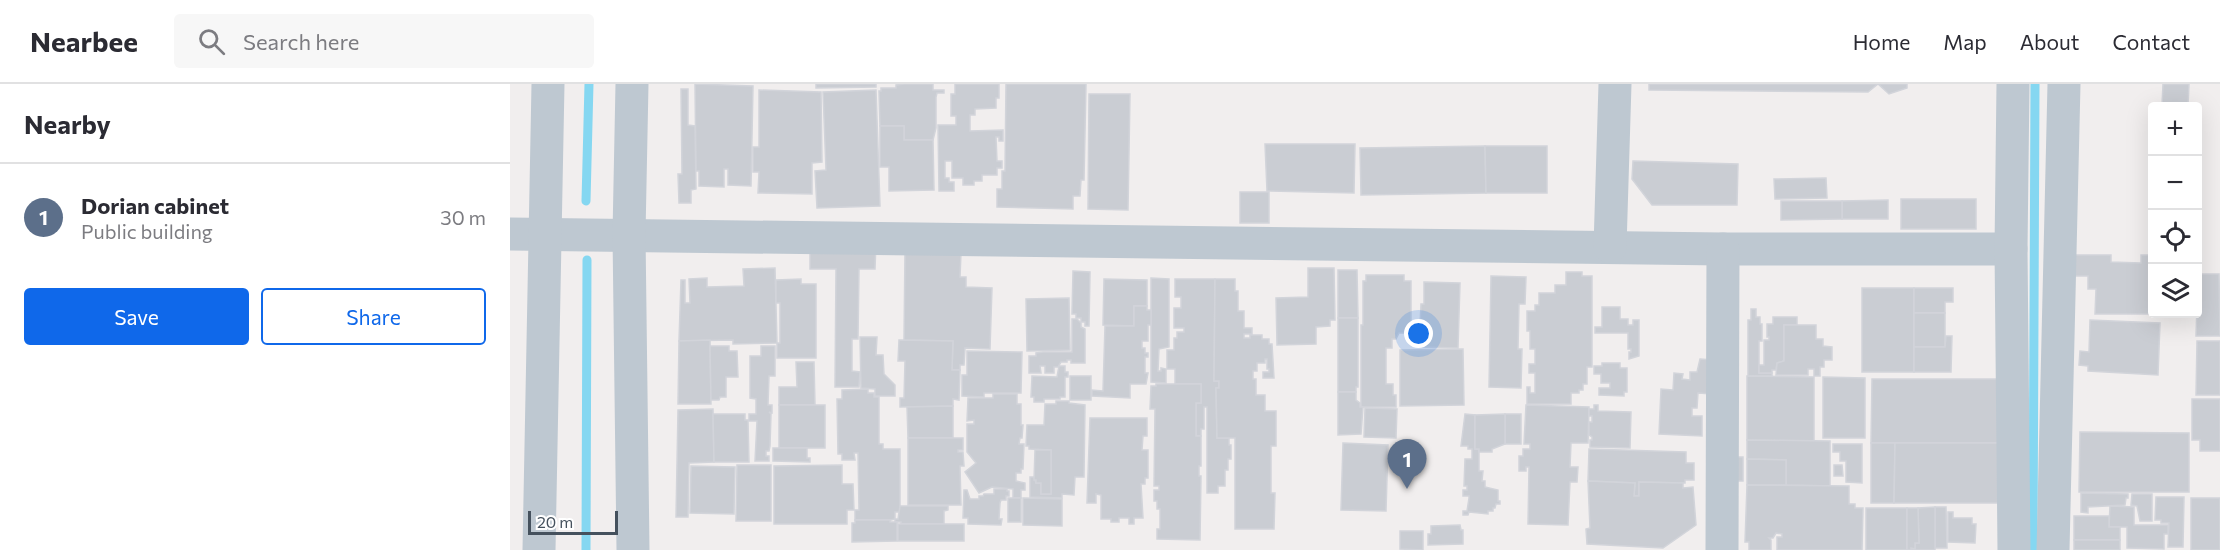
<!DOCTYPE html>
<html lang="en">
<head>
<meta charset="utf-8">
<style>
	body { margin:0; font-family:Commissioner,sans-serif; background:#f7f7f7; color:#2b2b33 }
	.controls { position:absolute; right:18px; top:18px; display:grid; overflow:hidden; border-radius:6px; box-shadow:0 6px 24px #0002 }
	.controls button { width:54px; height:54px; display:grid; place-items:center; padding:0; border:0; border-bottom:2px solid #e1e1e2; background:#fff; color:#2b2b33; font:30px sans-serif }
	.scale { position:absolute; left:18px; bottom:15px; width:90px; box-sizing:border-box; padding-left:6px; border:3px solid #45515d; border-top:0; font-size:16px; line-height:21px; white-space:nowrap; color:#45515d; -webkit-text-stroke:4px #fff; paint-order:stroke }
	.you { position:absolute; left:909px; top:250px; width:21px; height:21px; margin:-15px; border:4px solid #fff; border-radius:50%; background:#1a73e8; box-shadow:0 0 0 9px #1a73e833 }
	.badge { display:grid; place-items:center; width:39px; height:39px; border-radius:50%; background:#0f68ea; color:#fff; font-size:20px; font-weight:700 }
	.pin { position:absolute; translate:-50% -50px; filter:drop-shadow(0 2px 3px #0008) }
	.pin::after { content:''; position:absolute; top:32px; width:21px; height:18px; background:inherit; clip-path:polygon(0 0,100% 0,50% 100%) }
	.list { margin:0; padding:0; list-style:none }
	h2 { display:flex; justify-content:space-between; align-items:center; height:78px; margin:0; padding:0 24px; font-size:26px }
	h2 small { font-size:20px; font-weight:400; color:#7c7c81 }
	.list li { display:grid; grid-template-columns:39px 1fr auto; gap:18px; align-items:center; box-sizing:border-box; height:108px; padding:0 24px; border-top:2px solid #e1e1e2 }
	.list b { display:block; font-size:22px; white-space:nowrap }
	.list p { margin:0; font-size:20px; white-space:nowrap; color:#7c7c81 }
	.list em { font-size:20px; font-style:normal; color:#7c7c81 }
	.actions { display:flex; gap:12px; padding:18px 24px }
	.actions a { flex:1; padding:14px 0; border:2px solid #0f68ea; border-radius:6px; text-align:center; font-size:21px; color:#0f68ea }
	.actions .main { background:#0f68ea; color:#fff }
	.icon { flex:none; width:33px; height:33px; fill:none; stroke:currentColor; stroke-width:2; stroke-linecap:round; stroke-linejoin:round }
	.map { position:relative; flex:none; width:1710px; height:466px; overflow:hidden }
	header { display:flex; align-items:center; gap:36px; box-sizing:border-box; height:84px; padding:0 30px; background:#fff; border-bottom:2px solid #e1e1e2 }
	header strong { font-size:28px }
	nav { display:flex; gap:33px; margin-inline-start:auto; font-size:21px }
	.search { width:420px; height:54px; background:#f7f7f7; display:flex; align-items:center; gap:15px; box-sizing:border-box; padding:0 21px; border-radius:6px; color:#7c7c81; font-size:22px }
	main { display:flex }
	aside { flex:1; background:#fff }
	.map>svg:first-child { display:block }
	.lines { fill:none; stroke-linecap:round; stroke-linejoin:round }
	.stream { stroke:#85d7f1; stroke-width:9 }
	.building { fill:#cacdd3; stroke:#d2d4da; stroke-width:1.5 }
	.minor { stroke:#bec8d1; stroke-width:33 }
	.tertiary { stroke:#bec8d1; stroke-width:33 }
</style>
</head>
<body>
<header>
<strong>Nearbee</strong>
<div class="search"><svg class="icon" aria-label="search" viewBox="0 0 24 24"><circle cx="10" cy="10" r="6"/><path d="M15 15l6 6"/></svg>Search here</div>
<nav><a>Home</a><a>Map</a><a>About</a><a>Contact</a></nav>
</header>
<main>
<aside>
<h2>Nearby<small></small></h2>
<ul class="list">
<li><span class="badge" style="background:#5c6f8a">1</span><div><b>Dorian cabinet</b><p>Public building</p></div><em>30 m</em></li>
</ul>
<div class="actions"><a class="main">Save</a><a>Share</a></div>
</aside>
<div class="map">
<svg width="1710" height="466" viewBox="0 0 1710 466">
	<rect width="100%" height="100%" fill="#f1eeee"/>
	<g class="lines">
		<g class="stream">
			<path d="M76,117L79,0"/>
			<path d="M76,466L77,176"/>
			<path d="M1523,466L1525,0"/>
		</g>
	</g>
	<g class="building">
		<path d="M185,0L243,2L241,102L218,101V85H214V103L189,102V87H186Z"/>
		<path d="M306,0H366V3L306,4Z"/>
		<path d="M423,0V6H434V9H427L426,13V44L423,56H394V42H370L369,7H371V4H386V1L394,0Z"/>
		<path d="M445,0H489V14H486V24L465,25V31H460V47L493,46V57H489V53H486L487,77H492V84H487V91H472V97H464V101H453V94H442V77H435V94H439V98H444V107H429L428,41H446V32H441V10H445Z"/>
		<path d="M496,0H576L574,96H571L570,112H563V125L487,123V105H492V87H495Z"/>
		<path d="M1139,0H1397V4L1379,10L1368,0L1358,8L1139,6Z"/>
		<path d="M1653,0H1679L1678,22L1652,21Z"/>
		<path d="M171,5H178V41L185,42L186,105L181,106V119H169L168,90H172Z"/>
		<path d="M249,6L311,8L312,78L302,79V110L248,109L249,88H243V63H249Z"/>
		<path d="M366,6L370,122L307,124L305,87L316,86L313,8Z"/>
		<path d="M579,10H620L618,126L578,125Z"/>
		<path d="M370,42H394V56H423L424,106L379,107V83H370Z"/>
		<path d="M755,60H845L844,109L757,107Z"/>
		<path d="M975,62L976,109L851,111L850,64Z"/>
		<path d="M975,62H1037V109H976Z"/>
		<path d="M1123,77L1228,80L1227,121H1142L1122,95Z"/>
		<path d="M1316,94L1317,114L1265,115L1264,95Z"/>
		<rect x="730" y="108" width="29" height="31"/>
		<rect x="1391" y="115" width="75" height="30"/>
		<path d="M1378,116V135H1332V117Z"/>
		<path d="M1271,117H1332V135L1271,136Z"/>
		<path d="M300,157L366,158L365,185H349L348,255H342V287L350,288L349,303H325L326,185H300Z"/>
		<path d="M395,167L451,169L450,193H456V203L482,204L480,265L455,264L454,281H450V286H442L443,257L394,256Z"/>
		<path d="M1565,171H1601V178L1631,179V171H1642V230H1660H1585L1586,205H1578V192H1564Z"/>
		<path d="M265,184L267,259L223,260V256L169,257L171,196H175V219H180L179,195L197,194V203L234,202L233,185Z"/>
		<path d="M798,184H824L825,236H820V242L806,243V260L767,261L766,214L798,213Z"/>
		<path d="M828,186H847L848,234H828Z"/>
		<path d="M563,187L580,188L579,242H575V238H571V234H566V230H562Z"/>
		<path d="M1056,188H1072V192H1082V283H1077V300H1073V306H1069V309H1061V320H1017V303H1020V309H1025V289H1019V280H1025V265H1020V247H1017V227H1025V221H1029V209H1045V201H1056Z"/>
		<path d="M1688,190H1709L1710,252H1686Z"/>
		<path d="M856,191H894V197H901V249H889L886,255H882V264H876V300H883V311H886V323H851V241H853V197H856Z"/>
		<path d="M981,192L1016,193L1015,220H1009L1008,265H1012L1011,304L979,303Z"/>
		<path d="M641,194L659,195V263L649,265L648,287H651V284L656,285V299L641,298Z"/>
		<path d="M291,195V200H306V274H267V259H270V219H266V196Z"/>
		<path d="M594,195L637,196V222H624V242L593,241Z"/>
		<path d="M665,195H705L704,297H709V304H706L707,354H719V361H721V375H718V386H715V402H708V409H697V323H694V345H691V352H686V319H691V300H665V285H657V266H664V254H667V248H674V244H664V224H671V213H665Z"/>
		<path d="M705,195H725V207H728V227H734V244H742V250H734V254H740V251H752V255H759V260H762L764,294H753V288H759V285H757V275H755V279H747V287H743V295H746V311H755V327H766V362H761V409H765L764,445H725V354H707L706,304H709V297H704Z"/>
		<path d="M914,198L950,199L948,264L909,263L911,220H914Z"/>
		<rect x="1352" y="204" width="52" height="84"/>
		<path d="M1404,204H1443V218H1435V229H1404Z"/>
		<path d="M559,214L560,266L517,267L516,215Z"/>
		<path d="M624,222H637V226H641V241H638V257H632V264H635V269H638V273H635V289H638L636,300H620V314L582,312V306L593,307L595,242H624Z"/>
		<path d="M1092,223H1110V235H1118V241H1123V236H1129V272L1119,275V268H1121V265H1118V249H1085V243H1092Z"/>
		<path d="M1241,225H1246V233H1250V240H1252V257H1249V289H1262V292H1238V236H1241Z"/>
		<rect x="1404" y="229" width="31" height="34"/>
		<path d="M1263,233H1287V241H1274V277L1267,279L1266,286H1262V289H1249V281H1254V256H1259V253H1257V240H1263Z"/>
		<path d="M828,234H848V303H846V308H828Z"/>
		<path d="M562,235H567L571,239V243L575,245V279H561V276H557V278H551L548,283H544V289H535V282H530L531,289H519V272H526V269L533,268H562Z"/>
		<path d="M1580,236L1650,239L1648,291L1578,287V282L1569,281L1570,267L1579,268Z"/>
		<path d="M1274,241H1306V255H1313V262L1322,263V276H1314V283H1310V292H1304V285H1298V291H1266L1267,279L1274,277Z"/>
		<path d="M1436,252H1442L1441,288H1404V263H1435Z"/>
		<path d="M350,253H367L366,271H373L374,290L385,301V312H365V305L351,304Z"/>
		<path d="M200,256L201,320H168L169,257Z"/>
		<path d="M389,256L443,257L442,286H450L449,316L443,315V322L390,323V314H394L395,277H388Z"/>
		<path d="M1687,257H1710V311H1686Z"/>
		<path d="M200,262H219V267H227L228,293H216V313H210L209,316H201Z"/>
		<path d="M251,262H265V292H259L258,321H262V329L259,328L261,330L260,362L259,367H256V372H259V377H245L247,337H239V330H246V315L240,314V272H251Z"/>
		<path d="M953,265L954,321L890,322V266Z"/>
		<path d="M457,267L512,268L511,309H474V313L452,312V291H457Z"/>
		<path d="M1190,275L1202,276V310L1188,309L1187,324H1182V332H1192V352L1149,350L1151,305L1163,306L1164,289L1173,290L1172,295L1180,296V288H1187Z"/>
		<path d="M286,278H304L305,321H269V303H287Z"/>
		<path d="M1092,279H1110V284H1117V308H1114V312L1089,311V304H1100V299H1091V290H1084V282H1092Z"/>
		<path d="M549,282H555V288H558V293H555V313H550V315H534V318H524V313H521L522,292L547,293Z"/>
		<rect x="560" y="292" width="21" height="24"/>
		<path d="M1237,292L1304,293V357L1237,356Z"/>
		<path d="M1313,293L1355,294V354H1313Z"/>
		<path d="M1362,295H1489V359H1361Z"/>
		<path d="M646,300H691V319H686V352H691V382H689V392H691L690,456L647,455V445H650V425H647V417H644V406H649V402H644L645,325H640L641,302H646Z"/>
		<path d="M358,305V309H364V313H369V360H373V365H390V428H385V435L381,436H345V426H349L348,369H344L345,376H332V370H328L327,315H332V306Z"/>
		<path d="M828,308H846V316L850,319V323H853L851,350L828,351Z"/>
		<path d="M483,310H507V320H511V341H513L512,354H510L509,360H514L513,385H511V389H506V397L515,399V406H511V414H503V405L482,403L469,409L455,388L466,379L457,368V340H464V336L457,337L458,314H483Z"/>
		<path d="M1682,315H1710V367H1690V356H1682Z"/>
		<path d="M546,317H559V319L575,321L574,393H565L564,411L552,410V414L520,413V393H524L526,399H531V410H541V366L519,365V362H516L517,341H534L535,320H546Z"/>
		<rect x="269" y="321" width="46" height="43"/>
		<path d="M1016,321L1079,323L1078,359H1061L1060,383H1068L1067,398H1060L1058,441L1018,440L1019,383H1016V387H1009V372H1013V365H1020V360H1014Z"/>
		<path d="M1084,321H1088V327L1121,328L1120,364L1080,363V356H1082V353L1079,351V338H1082V332H1079V325H1084Z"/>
		<path d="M443,322V354H398L397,323Z"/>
		<path d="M855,324L887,325L886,354L854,353Z"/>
		<path d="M203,325L204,378L179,379L178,433H166L168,326Z"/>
		<path d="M203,330H235V336H238L239,378H204Z"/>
		<path d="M955,330L965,331V365H969V387H973L972,397H975V403L988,406V417H990V420H986L985,424H983V427H978V430L959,428L958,431H953V427H957L959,414V412H953V406H957V402H954L955,375H962V365H958V362H951Z"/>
		<rect x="995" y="330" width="16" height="30"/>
		<path d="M995,330V360L982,365V368H969V365H965V331Z"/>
		<path d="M580,334H637V352H633L632,366H638V394H635V400H631L633,434H624V440H619V434H609V438H601V435H591V411L586,410V419H577Z"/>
		<path d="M1570,348L1679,349V408H1569Z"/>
		<path d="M398,354H453V366H448V368H453L454,382H450L451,421H398Z"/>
		<path d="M1237,356L1320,357V402L1276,401V376L1237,375Z"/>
		<path d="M833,359L878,361L876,427L831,426Z"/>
		<path d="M1361,359H1385L1384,419H1361Z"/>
		<path d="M1385,359H1489V419H1384Z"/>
		<path d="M1323,360H1352V399L1336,398V377H1330V368H1323Z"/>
		<path d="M263,364H297V374H300V378L263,377Z"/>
		<path d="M1079,365L1176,368V379H1184V396H1175V399L1129,398V412H1124L1125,399L1078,397Z"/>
		<path d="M525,366H541V410H531V399H526V396H524Z"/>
		<path d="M1224,373H1233V397H1225Z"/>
		<path d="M1237,375L1276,376V401H1237Z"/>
		<path d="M227,381H261V437H226Z"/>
		<path d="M332,381V400H343L344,426H337V440H264V382Z"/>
		<path d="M1324,381H1332L1333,392H1324Z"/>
		<path d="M181,382L225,383L224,430L180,429Z"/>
		<path d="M1078,397L1125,399L1124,412H1129V398L1173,399V404L1183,403L1186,441L1153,464L1077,460L1076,445L1080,444Z"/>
		<path d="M1237,401L1339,402V420H1345V424H1353L1352,466H1267V453H1272V450L1266,449L1263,454H1259L1261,456V466H1239V458H1235Z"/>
		<path d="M484,405H497V407H499V412H496V416H491L490,419L489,435H492L491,441L458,440V434H453L454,406H457L460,415H469V412H473L474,410H484Z"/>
		<path d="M1571,409L1618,410V414H1616L1615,421L1578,423V429L1571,428Z"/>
		<path d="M1622,410H1642V437H1630L1627,422L1621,421Z"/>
		<path d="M1646,413H1674L1673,463H1658L1659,439H1651V436H1645Z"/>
		<rect x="498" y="414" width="13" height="24"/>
		<path d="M513,414L552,415V442L513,441Z"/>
		<rect x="1681" y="414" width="29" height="52"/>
		<path d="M390,422H438V426L434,427V440H391V438H385V435H388Z"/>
		<path d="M1600,422L1624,423V441H1658V450H1654V465L1617,464V443H1599Z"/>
		<path d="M1425,423H1436L1437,464H1425Z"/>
		<path d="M1425,423V466H1401V464L1405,465V459H1409L1408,424Z"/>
		<rect x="1356" y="424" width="41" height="42"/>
		<path d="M1397,424H1408L1409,459H1405V465L1401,464V466H1397Z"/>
		<path d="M1438,428H1443V434H1462V440H1466L1465,459L1438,458Z"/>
		<path d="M1564,432H1599V443H1610V456H1564Z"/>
		<path d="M345,436H380V438H387V457L342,458V439H345Z"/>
		<rect x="388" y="440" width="66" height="17"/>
		<path d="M950,441L951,446H953V460L918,461V450H921V442Z"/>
		<path d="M890,447H913V466L890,465Z"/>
		<rect x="1564" y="456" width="46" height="10"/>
	</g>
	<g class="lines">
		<g class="minor">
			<path d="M0,150L1213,165H1501"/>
			<path d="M1100,163L1105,0"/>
			<path d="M1212,466L1213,165"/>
		</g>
		<g class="tertiary">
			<path d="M122,0L119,150L123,466"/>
			<path d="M1503,0L1501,165L1504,466"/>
			<path d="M29,466L38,0"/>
			<path d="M1543,466L1554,0"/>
		</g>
	</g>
</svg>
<div class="controls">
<button>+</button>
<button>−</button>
<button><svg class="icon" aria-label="locate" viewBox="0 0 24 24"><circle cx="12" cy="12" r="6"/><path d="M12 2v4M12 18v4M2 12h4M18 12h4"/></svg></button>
<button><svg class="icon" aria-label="layers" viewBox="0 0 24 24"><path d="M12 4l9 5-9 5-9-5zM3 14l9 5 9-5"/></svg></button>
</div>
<div class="scale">20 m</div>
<div class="you"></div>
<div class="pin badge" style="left:897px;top:405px;background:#5c6f8a">1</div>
</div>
</main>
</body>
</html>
